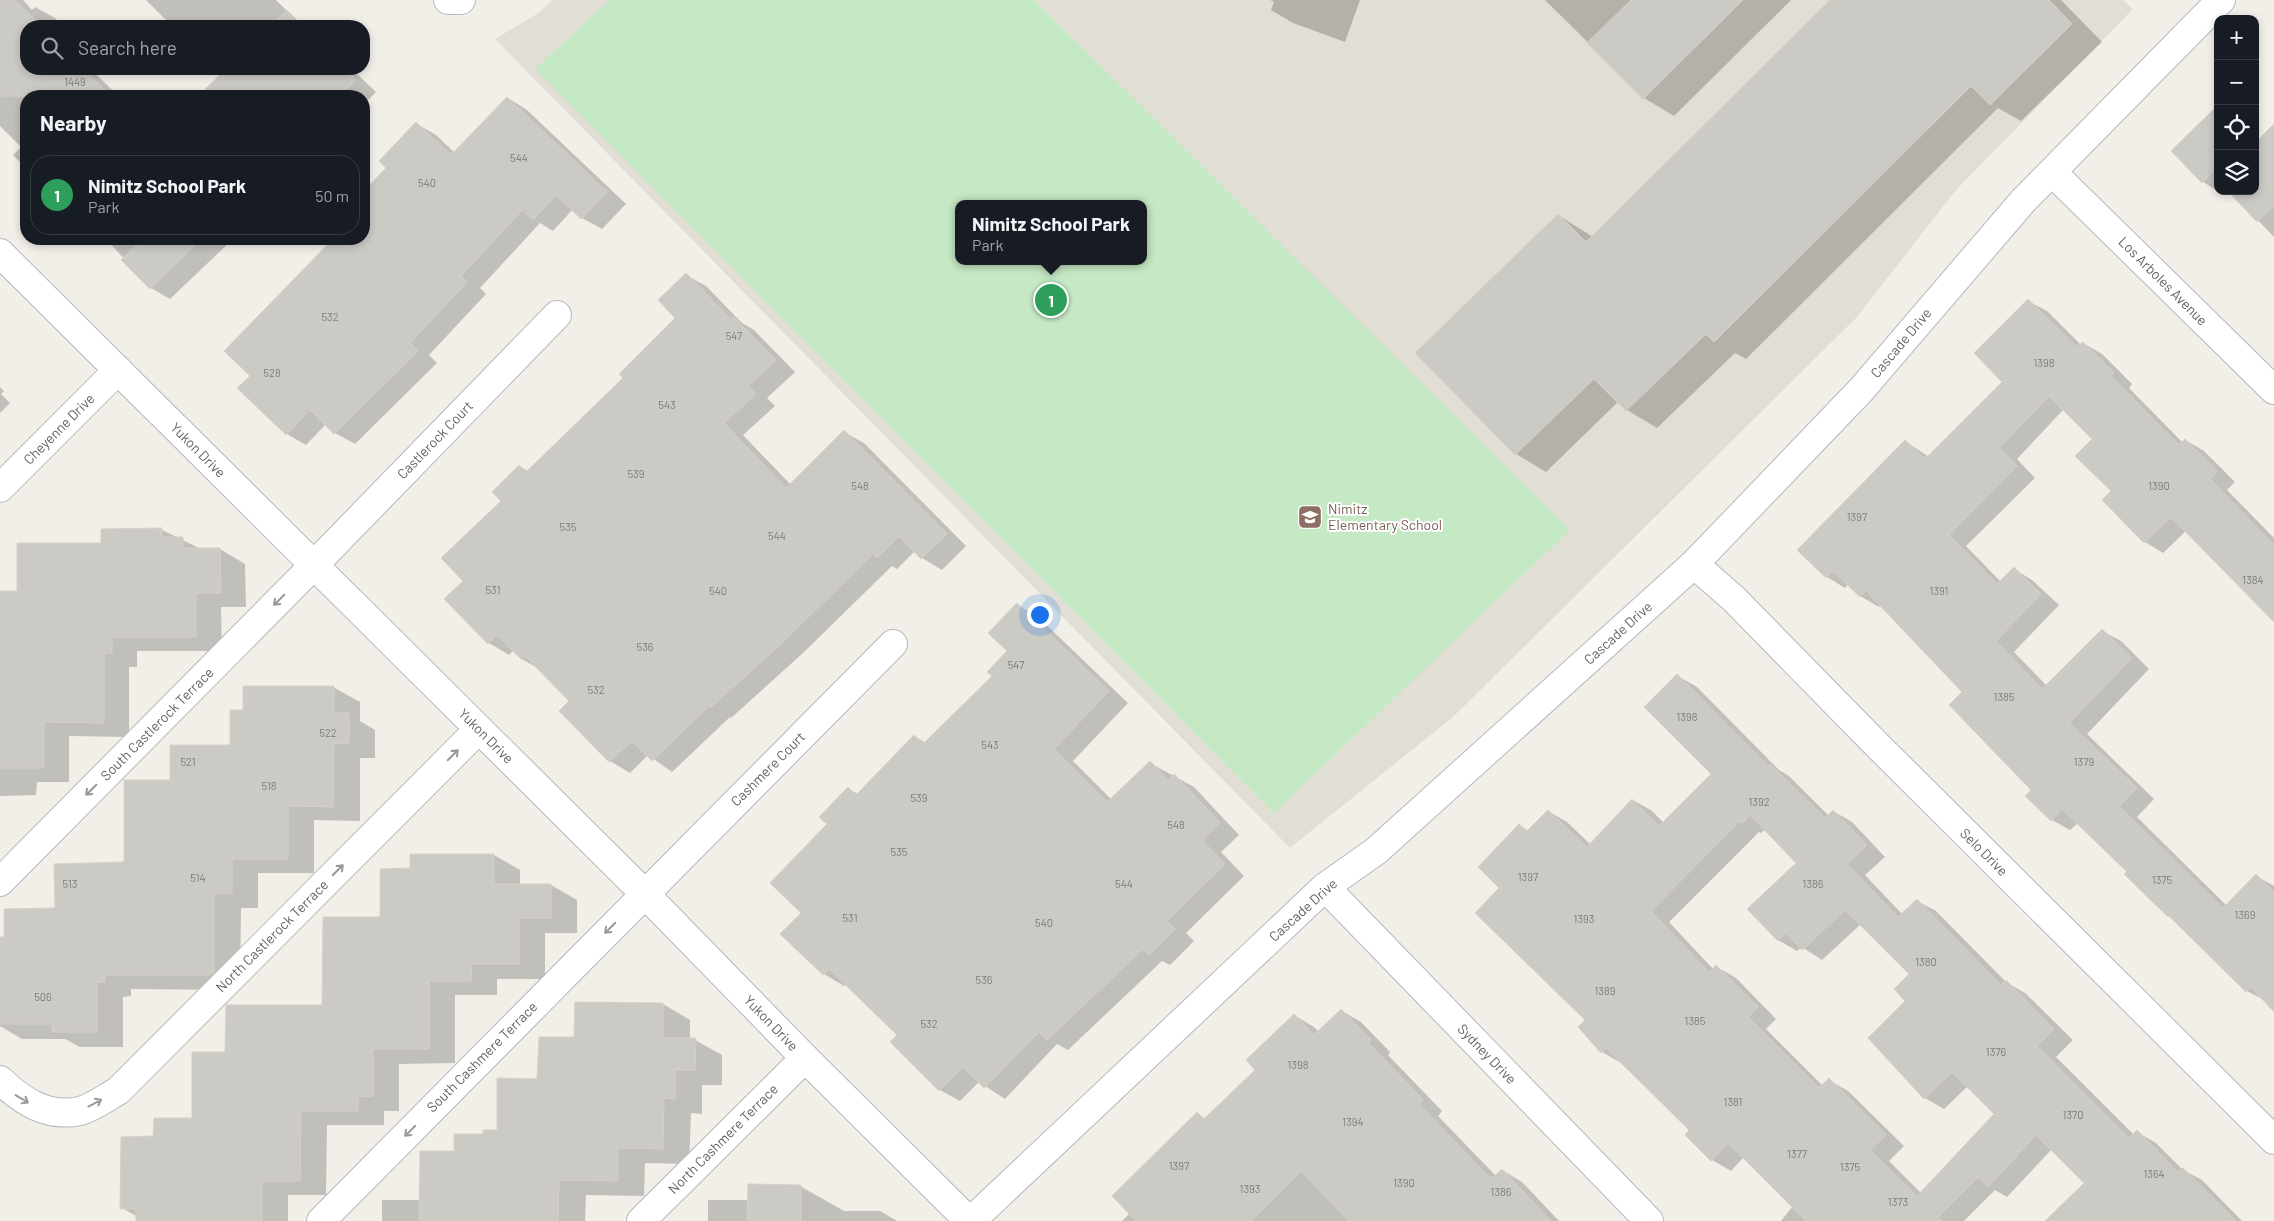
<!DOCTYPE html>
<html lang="en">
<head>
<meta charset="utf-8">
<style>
	body { margin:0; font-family:Barlow,sans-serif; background:#20242c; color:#f1f3f6 }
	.controls { position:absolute; right:15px; top:15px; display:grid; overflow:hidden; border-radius:10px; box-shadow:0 2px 8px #0003 }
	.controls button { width:45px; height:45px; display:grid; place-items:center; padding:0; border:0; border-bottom:1px solid #363941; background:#171b24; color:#f1f3f6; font:25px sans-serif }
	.you { position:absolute; left:1039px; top:614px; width:18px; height:18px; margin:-12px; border:4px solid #fff; border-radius:50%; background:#1a73e8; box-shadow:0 0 0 8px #1a73e833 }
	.badge { display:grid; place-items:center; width:32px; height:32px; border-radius:50%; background:#ea4335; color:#fff; font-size:16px; font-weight:700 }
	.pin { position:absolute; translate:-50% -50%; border:2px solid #fff; box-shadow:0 1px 5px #0006 }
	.popup { position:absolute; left:955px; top:200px; width:192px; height:65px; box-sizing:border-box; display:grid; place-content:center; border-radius:10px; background:#171b24; filter:drop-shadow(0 1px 4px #0005); font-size:16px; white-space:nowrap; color:#9ea1a6 }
	.popup b { font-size:19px; color:#f1f3f6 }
	.popup::after { content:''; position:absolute; left:50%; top:100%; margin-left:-10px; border:10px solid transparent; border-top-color:#171b24 }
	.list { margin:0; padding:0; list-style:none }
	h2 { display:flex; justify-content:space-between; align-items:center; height:65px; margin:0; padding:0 20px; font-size:21px }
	h2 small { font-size:16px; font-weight:400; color:#9ea1a6 }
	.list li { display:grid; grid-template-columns:32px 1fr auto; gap:15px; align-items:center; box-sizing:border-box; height:80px; margin:0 10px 10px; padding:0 10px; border:1px solid #363941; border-radius:20px }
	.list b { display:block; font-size:19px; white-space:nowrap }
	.list p { margin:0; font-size:16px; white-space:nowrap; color:#9ea1a6 }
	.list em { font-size:16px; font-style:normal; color:#9ea1a6 }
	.icon { flex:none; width:28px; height:28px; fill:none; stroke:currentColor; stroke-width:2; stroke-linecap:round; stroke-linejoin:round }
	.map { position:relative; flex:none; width:2274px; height:1221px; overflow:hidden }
	.search { position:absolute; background:#171b24; box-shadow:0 2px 8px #0003; left:20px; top:20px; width:350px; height:55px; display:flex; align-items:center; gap:12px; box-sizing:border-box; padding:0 18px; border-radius:20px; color:#9ea1a6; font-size:19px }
	.panel { position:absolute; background:#171b24; box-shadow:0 2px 8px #0003; left:20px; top:90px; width:350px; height:155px; border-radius:20px }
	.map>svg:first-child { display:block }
	.education { fill:#e1ded6; fill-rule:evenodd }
	.green { fill:#c5e8c5; fill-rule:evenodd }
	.shadow { fill:#0003; fill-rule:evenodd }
	.building { fill:#cccac5; stroke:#d6d1c6; fill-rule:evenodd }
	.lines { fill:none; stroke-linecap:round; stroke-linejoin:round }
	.minor-casing { stroke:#b5b8bc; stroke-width:30 }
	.minor { stroke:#fff; stroke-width:28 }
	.oneway { stroke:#979a9d }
	.labels { text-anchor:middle; stroke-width:4; stroke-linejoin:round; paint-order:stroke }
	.number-label { font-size:11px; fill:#7a7d7f }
	.street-label { font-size:14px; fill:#5f6368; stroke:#fff }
	.education-label { font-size:14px; fill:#785e54; stroke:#fff; text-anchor:start }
</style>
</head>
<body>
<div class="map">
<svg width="2274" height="1221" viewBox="0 0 2274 1221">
	<rect width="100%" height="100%" fill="#f1efe8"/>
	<path class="education" d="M552,0H2123L2133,9L1956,190L1856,318L1453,717L1290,848L495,39L540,12ZM958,204H1144V261H958Z"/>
	<path class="green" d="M610,0H1034L1570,530L1274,813L535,69ZM958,204H1144V261H958Z"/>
	<g class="shadow">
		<path d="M0,0H23L32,10L35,7L55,18L63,26H26V69H91L118,96H26V168L13,155L21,147L0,126Z"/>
		<path d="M146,0H276L302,26H172Z"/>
		<path d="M1270,0H1360L1345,42L1293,23L1271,10L1274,2Z"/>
		<path d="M1545,0H1791L1674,116L1644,98Z"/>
		<path d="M1832,0H2061L2102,42L2021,121L1998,108L1746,359L1735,353L1657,428L1627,410L1618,402L1546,472L1516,454L1558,215L1593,237Z"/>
		<path d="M215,69H352L376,92L364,104V96H229L215,82L221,75Z"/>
		<path d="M508,98L527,110L626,204L602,229L582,218L573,209L553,231L540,223L480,288L486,294L429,355L437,363L355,444L335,433L326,424L306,445L287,434L252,376L226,351L335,239H364V193L388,168L417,124L436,135L455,153Z"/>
		<path d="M2218,113V191L2203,182Z"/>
		<path d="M2274,128V237L2230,191H2255Z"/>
		<path d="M106,239H233L170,299L151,288Z"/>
		<path d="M686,275L706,286L742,323L754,330L795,372L767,398L775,406L743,435L791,485L844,432L864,443L966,546L942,570L922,558L915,551L897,569L892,566L803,653L731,718L730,717L672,772L648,755L630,773L610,761L561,711L571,701L539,669L522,659L514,650L509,655L489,643L446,599L465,581L519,466L528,471L625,378L677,318Z"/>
		<path d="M2028,301L2047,311L2081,345L2083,343L2102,354L2132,384L2129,388L2183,443L2185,440L2204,451L2235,482L2227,490L2274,538V619L2186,531L2163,553L2145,542L2104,500L2112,491L2094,439L2064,409L2017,459L2035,478L1966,546L2001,582L2014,569L2032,580L2059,605L2014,652L2047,686L2102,631L2121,641L2149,669L2087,734L2154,799L2137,817L2227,906L2256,876L2274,886V1010L2266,1001L2247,991L2177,921L2168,916L2129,872L2078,823L2070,830L2052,820L2033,790L1964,692L1881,605L1879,607L1860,596L1848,584L1845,588L1827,577L1905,441L1929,457L2004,382Z"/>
		<path d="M0,387L4,391L1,394L10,403L0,413Z"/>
		<path d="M162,530L201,549H220L245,564L246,607H221L222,651H137V667H129V737L69,736V782H37L36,795L0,796V592L19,593L102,545Z"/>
		<path d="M1017,605L1037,616L1128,703L1073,761L1111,799L1150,763L1194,787L1239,835L1221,852L1244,876L1186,933L1194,941L1170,965L1162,961L1068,1050L1057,1044L1005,1099L979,1082L960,1101L940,1090L899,1035L846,984L844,986L824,974L782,934L803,913L829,824L848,789L858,794L914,736L926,743L993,676L1009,651Z"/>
		<path d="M1678,676L1697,687L1779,770L1789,776L1829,816L1833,811L1852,822L1885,857L1865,875L1902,914L1917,901L1936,911L2006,982L2025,993L2073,1040L2056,1057L2134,1135L2137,1132L2156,1143L2183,1170L2202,1180L2242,1221H2047L2085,1183L2052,1149L2007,1197L1995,1190L1964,1221H1781L1793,1206L1744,1157L1731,1171L1712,1160L1691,1130L1621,1063L1602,1052L1579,1027L1587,1020L1501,887L1519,826L1529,831L1548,811L1567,822L1591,845L1633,800L1652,811L1664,823L1713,774ZM1765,830L1798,863L1778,940L1797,951L1802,947L1822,960L1861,924L1910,974L1907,1001L1925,1098L1944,1109L1968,1086L1996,1114L1921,1193L1889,1161L1904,1146L1848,1091L1829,1080L1823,1086L1766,1029L1776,1019L1736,978L1717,967L1714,970L1669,922L1759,832L1761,833Z"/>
		<path d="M333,687L360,702V721L375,730V758H360V821L314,820V873H258V908H241L240,988L238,990L131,989V996L123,997V1047H80L65,1039H22L0,1026V938H5L56,910L125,863L171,781L231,746L244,712Z"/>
		<path d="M494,855L520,870V885H551L577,900V933H545V979H497V995H455V1063L399,1064V1111H384V1125H327L326,1195H288V1221H138V1217L122,1208L155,1138L193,1119L226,1053L324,1006L412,869Z"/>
		<path d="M576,1003L663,1004L690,1020V1040H695L722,1055V1085H702V1114L691,1113L689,1164L645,1163L644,1196L586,1195L585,1221H382V1200H421L455,1152L484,1135L498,1131L539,1080L576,1038Z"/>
		<path d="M1342,1011L1361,1022L1390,1052L1388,1055L1442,1111L1438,1116L1496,1176L1502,1170L1522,1182L1559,1221H1122L1130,1213L1197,1113L1206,1119L1257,1070L1294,1015L1314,1027L1319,1032Z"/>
		<path d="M800,1186L844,1211H880L897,1221H708V1200H749Z"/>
	</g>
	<g class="building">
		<path d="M0,0H15L41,26H26V69H83L111,96H0Z"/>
		<path d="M1631,0H1743L1643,99L1587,43Z"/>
		<path d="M1830,0H2049L2072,24L1990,105L1971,86L1714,342L1706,334L1626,411L1594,379L1515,455L1415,353L1558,214L1586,242Z"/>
		<path d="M287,10L303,26H270Z"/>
		<path d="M226,69H345L356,80L340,96H198Z"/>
		<path d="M507,97L607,192L581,219L556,195L533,220L522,210L461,276L467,282L410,343L418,351L334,434L310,410L286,435L237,388L250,376L224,351L333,239H364V191L386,168L379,161L416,122L451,155Z"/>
		<path d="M2218,105V167L2202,183L2171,151Z"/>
		<path d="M2274,124V205L2257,222L2228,191H2255V143Z"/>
		<path d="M143,239H201L150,289L121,260Z"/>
		<path d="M686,273L732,320L734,317L776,360L748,386L756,394L724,423L786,488L844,430L947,534L921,559L899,536L877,558L873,554L783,642L711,707L709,706L652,761L632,741L609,762L559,711L569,701L525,656L522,660L497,635L488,644L444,599L463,581L441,558L501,501L492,492L519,465L526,472L623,378L619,374L675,318L658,300Z"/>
		<path d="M2028,299L2077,347L2083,342L2114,373L2111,376L2179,445L2185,439L2217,471L2210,479L2274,545V622L2171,517L2144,543L2102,500L2111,491L2075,456L2092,439L2049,396L1999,448L2017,466L1949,535L1997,584L2014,567L2041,594L1996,641L2042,689L2102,629L2132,658L2069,723L2137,788L2119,806L2223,908L2256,874L2274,892V1012L2251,987L2246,992L2169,916L2168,917L2124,874L2127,872L2062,809L2051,821L2025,796L2031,790L1949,705L1962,692L1866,591L1860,597L1833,571L1826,578L1797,550L1905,440L1925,459L2002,382L1974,353Z"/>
		<path d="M162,528V537H183V548H220L221,593H196V637H112V653H104V723L44,722V768H0V591H17V543H101V529Z"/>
		<path d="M1017,603L1109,691L1054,749L1107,802L1150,761L1168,780L1174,774L1220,823L1202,840L1225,864L1167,921L1175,929L1149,955L1143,949L1047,1040L1039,1032L984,1088L963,1067L939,1091L890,1042L897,1035L829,969L823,975L780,934L801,913L770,883L827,824L819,817L848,787L856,795L914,735L923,744L992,676L987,672L1007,651L988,633Z"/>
		<path d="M1677,674L1768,766L1770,764L1825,818L1833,810L1867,845L1847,864L1898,917L1917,899L2001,985L2006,980L2054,1029L2037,1046L2129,1138L2137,1130L2178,1172L2183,1168L2236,1221H2045L2084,1183L2036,1135L1988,1187L1978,1177L1938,1217L1942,1221H1806L1728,1143L1711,1161L1685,1135L1689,1130L1606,1048L1601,1053L1578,1027L1585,1020L1475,913L1499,888L1478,867L1519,824L1527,831L1548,810L1587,847L1632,799L1659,826L1711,774L1644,707ZM1750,815L1796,863L1747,909L1778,941L1786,933L1802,950L1845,910L1909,974L1894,989L1905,1001L1868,1038L1924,1099L1952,1072L1994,1114L1917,1196L1870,1150L1886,1135L1829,1078L1819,1088L1748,1017L1758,1007L1716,965L1709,972L1651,911L1740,821L1742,823Z"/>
		<path d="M243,686H334V713H349V743L334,744L333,807L288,806V859H232V893H214V972L211,975H105V982H97V1032H52V1024H0V937H4V909L55,908L54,864L124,862V780H170V745H230V710H243Z"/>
		<path d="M410,854H494V884H551V918H519V964H472L471,981H429V1049H373V1096L358,1097V1111H301L300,1181H262V1221H136V1209H120L121,1137L153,1136L154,1118H192V1052H225L226,1005H322L323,917H380V869L410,868Z"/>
		<path d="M575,1002L663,1003V1038H696L695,1070H675V1099L664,1098L663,1149L618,1148V1181L559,1180L558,1221H419L420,1151H454V1134H483V1130H497V1078L537,1079L539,1037H574Z"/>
		<path d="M1341,1009L1371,1040L1368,1043L1423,1099L1419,1104L1491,1179L1502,1169L1551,1221H1349L1301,1171L1251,1221H1136L1112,1196L1197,1112L1204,1119L1255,1070L1246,1060L1294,1014L1314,1035Z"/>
		<path d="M748,1184L801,1185V1221H747Z"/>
	</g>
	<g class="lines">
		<defs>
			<g id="minor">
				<path d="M448,0H461"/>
				<path d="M2052,172L2274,390"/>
				<path d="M0,253L644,893L805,1058L969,1221"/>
				<path d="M0,488L118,370"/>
				<path d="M1694,564L1734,599L1876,744L2274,1140"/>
				<path d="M0,882L314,565L557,315"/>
				<path d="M1325,887L1649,1221"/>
				<path d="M0,1080C22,1101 47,1118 80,1111C92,1108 107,1097 118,1091L479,729"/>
				<path d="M321,1221L893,644"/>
				<path d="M641,1221L805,1058"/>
				<path d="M971,1221L1325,887L1376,851L1694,564L1861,390L2023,201L2221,0"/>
			</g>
		</defs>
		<use href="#minor" class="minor-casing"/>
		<use href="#minor" class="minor"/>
	</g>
	<defs><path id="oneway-shaft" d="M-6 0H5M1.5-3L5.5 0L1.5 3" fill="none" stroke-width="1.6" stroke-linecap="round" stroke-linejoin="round" transform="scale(1.25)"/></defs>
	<g class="oneway">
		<use href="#oneway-shaft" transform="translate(279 600) rotate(135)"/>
		<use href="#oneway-shaft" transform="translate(453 755) rotate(-45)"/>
		<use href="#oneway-shaft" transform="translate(91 790) rotate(135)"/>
		<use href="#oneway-shaft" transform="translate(338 870) rotate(-45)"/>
		<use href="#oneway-shaft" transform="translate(610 928) rotate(135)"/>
		<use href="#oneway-shaft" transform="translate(22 1099) rotate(31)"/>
		<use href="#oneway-shaft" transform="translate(95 1103) rotate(-28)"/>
		<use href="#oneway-shaft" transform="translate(410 1131) rotate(135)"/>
	</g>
	<defs>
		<symbol id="school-square" viewBox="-11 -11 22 22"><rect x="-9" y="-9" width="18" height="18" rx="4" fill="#8d6e63" stroke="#fff"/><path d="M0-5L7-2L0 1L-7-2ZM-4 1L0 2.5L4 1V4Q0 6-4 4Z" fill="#fff"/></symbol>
	</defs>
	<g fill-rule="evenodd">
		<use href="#school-square" x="1296" y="503" width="28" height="28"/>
	</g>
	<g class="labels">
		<g class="number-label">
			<text x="75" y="86">1449</text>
			<text x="519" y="162">544</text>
			<text x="427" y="187">540</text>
			<text x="330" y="321">532</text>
			<text x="734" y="340">547</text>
			<text x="2044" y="367">1398</text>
			<text x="272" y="377">528</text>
			<text x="667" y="409">543</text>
			<text x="636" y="478">539</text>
			<text x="860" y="490">548</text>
			<text x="2159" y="490">1390</text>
			<text x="1857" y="521">1397</text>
			<text x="568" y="531">535</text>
			<text x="777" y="540">544</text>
			<text x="2253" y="584">1384</text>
			<text x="493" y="594">531</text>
			<text x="718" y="595">540</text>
			<text x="1939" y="595">1391</text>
			<text x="645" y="651">536</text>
			<text x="1016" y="669">547</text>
			<text x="596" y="694">532</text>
			<text x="2004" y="701">1385</text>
			<text x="1687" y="721">1398</text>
			<text x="328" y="737">522</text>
			<text x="990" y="749">543</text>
			<text x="188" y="766">521</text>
			<text x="2084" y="766">1379</text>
			<text x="269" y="790">518</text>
			<text x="919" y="802">539</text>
			<text x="1759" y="806">1392</text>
			<text x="1176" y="829">548</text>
			<text x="899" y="856">535</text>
			<text x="1528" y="881">1397</text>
			<text x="198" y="882">514</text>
			<text x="2162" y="884">1375</text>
			<text x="70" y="888">513</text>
			<text x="1124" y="888">544</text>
			<text x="1813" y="888">1386</text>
			<text x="2245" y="919">1369</text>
			<text x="850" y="922">531</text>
			<text x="1584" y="923">1393</text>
			<text x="1044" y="927">540</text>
			<text x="1926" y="966">1380</text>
			<text x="984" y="984">536</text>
			<text x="1605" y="995">1389</text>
			<text x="43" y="1001">506</text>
			<text x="1695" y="1025">1385</text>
			<text x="929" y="1028">532</text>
			<text x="1996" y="1056">1376</text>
			<text x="1298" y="1069">1398</text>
			<text x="1733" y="1106">1381</text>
			<text x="2073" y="1119">1370</text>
			<text x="1353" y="1126">1394</text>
			<text x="1797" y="1158">1377</text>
			<text x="1179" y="1170">1397</text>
			<text x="1850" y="1171">1375</text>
			<text x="2154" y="1178">1364</text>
			<text x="1404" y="1187">1390</text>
			<text x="1250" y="1193">1393</text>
			<text x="1501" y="1196">1386</text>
			<text x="1898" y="1206">1373</text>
		</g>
		<g class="street-label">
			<text transform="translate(2163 281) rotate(45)" y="5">Los Arboles Avenue</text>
			<text transform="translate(1901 343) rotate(-50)" y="5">Cascade Drive</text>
			<text transform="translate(59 429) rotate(-45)" y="5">Cheyenne Drive</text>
			<text transform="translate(435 440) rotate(-46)" y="5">Castlerock Court</text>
			<text transform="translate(198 450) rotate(45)" y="5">Yukon Drive</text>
			<text transform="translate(1618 633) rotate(-42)" y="5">Cascade Drive</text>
			<text transform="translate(157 724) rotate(-45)" y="5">South Castlerock Terrace</text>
			<text transform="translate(486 736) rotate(45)" y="5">Yukon Drive</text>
			<text transform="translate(768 769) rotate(-45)" y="5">Cashmere Court</text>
			<text transform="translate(1984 852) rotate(45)" y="5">Selo Drive</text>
			<text transform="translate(1303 910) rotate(-42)" y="5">Cascade Drive</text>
			<text transform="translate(272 936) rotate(-45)" y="5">North Castlerock Terrace</text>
			<text transform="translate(771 1023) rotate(46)" y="5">Yukon Drive</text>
			<text transform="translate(1487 1054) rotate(46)" y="5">Sydney Drive</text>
			<text transform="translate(482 1057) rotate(-45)" y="5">South Cashmere Terrace</text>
			<text transform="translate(723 1139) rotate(-45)" y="5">North Cashmere Terrace</text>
		</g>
		<g class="education-label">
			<text x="1328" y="514">Nimitz<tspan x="1328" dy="16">Elementary School</tspan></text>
		</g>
	</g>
</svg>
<div class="controls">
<button>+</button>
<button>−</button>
<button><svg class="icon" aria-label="locate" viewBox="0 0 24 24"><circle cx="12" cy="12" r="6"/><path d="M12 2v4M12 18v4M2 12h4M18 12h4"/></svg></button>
<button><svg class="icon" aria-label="layers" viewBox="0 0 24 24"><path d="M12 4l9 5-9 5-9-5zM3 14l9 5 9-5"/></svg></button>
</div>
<div class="you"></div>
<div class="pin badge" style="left:1051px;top:300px;background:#2e9e5b">1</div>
<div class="popup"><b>Nimitz School Park</b>Park</div>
<div class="search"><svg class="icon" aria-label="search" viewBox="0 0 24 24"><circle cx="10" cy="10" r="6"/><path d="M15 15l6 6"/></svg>Search here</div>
<section class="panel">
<h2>Nearby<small></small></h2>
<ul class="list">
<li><span class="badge" style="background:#2e9e5b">1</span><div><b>Nimitz School Park</b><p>Park</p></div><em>50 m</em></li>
</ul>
</section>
</div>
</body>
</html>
